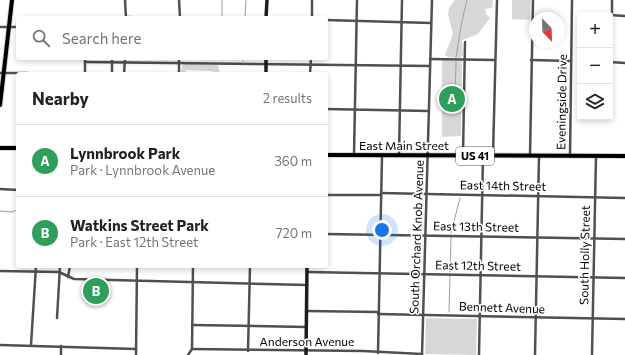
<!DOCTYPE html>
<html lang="en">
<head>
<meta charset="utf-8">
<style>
	body { margin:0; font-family:Commissioner,sans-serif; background:#f6f6f6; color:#202124 }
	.controls { position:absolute; right:12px; top:12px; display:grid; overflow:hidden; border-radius:4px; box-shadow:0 2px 6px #0003 }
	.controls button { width:36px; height:36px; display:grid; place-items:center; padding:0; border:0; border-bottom:1px solid #e0e0e0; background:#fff; color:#202124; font:20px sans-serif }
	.compass { position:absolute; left:529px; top:12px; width:36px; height:36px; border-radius:50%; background:#fff; box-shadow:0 2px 6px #0003; rotate:157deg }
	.you { position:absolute; left:382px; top:230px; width:14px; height:14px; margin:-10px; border:3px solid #fff; border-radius:50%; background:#1a73e8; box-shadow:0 0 0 6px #1a73e833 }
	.badge { display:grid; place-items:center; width:26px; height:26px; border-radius:50%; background:#000; color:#fff; font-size:13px; font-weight:700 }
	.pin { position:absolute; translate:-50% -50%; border:2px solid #fff; box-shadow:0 1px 4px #0006 }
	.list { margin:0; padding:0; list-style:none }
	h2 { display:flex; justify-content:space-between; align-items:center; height:52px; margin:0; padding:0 16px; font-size:17px }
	h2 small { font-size:13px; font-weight:400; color:#757577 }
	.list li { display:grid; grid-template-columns:26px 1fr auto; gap:12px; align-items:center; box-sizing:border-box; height:72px; padding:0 16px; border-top:1px solid #e0e0e0 }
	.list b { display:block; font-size:15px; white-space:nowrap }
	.list p { margin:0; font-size:13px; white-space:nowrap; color:#757577 }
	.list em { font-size:13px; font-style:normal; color:#757577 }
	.icon { flex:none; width:22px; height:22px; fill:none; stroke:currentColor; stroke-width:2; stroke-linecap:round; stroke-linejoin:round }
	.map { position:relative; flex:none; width:625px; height:355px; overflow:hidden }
	.search { position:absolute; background:#fff; box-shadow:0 2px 6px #0003; left:16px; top:16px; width:312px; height:44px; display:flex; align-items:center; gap:10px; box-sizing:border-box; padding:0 14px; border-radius:4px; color:#757577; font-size:15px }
	.panel { position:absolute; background:#fff; box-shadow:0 2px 6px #0003; left:16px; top:72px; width:312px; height:196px; border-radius:4px }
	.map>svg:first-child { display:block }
	.green { fill:#d7d7d7 }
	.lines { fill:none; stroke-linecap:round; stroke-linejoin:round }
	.stream { stroke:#9e9e9e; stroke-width:1 }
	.primary-casing { stroke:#dbdbdb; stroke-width:6 }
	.street { stroke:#505050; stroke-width:2.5 }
	.secondary { stroke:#1d1d1d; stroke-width:3.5 }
	.primary { stroke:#000; stroke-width:4 }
	.labels { text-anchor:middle; stroke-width:3; stroke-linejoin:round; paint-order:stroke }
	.shield { fill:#fff; stroke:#4c4c4c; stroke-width:1 }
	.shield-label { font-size:11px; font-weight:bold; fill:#000 }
	.street-label { font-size:12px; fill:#000; stroke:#fff }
</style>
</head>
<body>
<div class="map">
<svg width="625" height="355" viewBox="0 0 625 355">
	<rect width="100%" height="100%" fill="#fff"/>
	<g class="green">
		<path d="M455,0H493L492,8L485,9L486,14L490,18L478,34L462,40L463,55L460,58L448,57L445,55L453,34L448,14L449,8Z"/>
		<path d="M512,0H531L530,20L512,19Z"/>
		<path d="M442,60L462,61L461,136L442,137Z"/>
		<path d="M185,64L218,65L220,74L212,71L186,70V72H181L182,66Z"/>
		<path d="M84,281L108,282V300L84,301Z"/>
		<path d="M426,318L477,319L476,355L425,354Z"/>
	</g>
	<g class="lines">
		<g class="stream">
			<path d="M222,18V0"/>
			<path d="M245,18L246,0"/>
			<path d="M456,57L462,21L467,0"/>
			<path d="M222,58V60"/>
			<path d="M243,61V58"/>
			<path d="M455,100L456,62"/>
			<path d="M0,211L13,212L18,209"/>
			<path d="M451,233L460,198"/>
			<path d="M450,272L451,237"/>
			<path d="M449,312L450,276"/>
		</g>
		<defs>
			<g id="primary">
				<path d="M0,105L12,0"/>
				<path d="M0,148H18"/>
				<path d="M326,155L625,156"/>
			</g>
		</defs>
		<use href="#primary" class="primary-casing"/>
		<g class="street">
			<path d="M125,0L126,18"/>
			<path d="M179,0L180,18"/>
			<path d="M610,15L625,16"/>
			<path d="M612,15V0"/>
			<path d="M126,17L162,18"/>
			<path d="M312,18V0"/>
			<path d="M326,20L431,23"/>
			<path d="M0,27H18"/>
			<path d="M430,59L495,60"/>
			<path d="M531,60L571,61"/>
			<path d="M85,62L430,66"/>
			<path d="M610,62L625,63"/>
			<path d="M0,73H28"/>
			<path d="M85,74V58"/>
			<path d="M112,74V58"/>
			<path d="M124,74L125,58"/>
			<path d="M179,74V58"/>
			<path d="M310,74L311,58"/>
			<path d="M326,109L429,111"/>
			<path d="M354,155L357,0"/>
			<path d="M399,155L402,0"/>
			<path d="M463,155L465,42"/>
			<path d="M493,155L497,0"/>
			<path d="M530,156L533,0"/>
			<path d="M570,156L572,0"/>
			<path d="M0,189L18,190"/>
			<path d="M381,193L625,198"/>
			<path d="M326,195H381"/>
			<path d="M326,234L625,239"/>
			<path d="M0,271L59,272L74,279L307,285"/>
			<path d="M307,272L625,278"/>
			<path d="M68,277L70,266"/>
			<path d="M306,311L379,312"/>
			<path d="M378,314L625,319"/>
			<path d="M57,318L60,266"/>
			<path d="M192,325L306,327"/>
			<path d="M0,345L136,349"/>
			<path d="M31,345L36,266"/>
			<path d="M192,349L363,351L422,354"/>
			<path d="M248,351L250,266"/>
			<path d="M378,353L382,156"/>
			<path d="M61,355V346"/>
			<path d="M136,355L137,266"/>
			<path d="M188,355L192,349L193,266"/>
			<path d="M422,355L432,0"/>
			<path d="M479,355L483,156"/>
			<path d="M535,355L539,156"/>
			<path d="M592,355L596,156"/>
		</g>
		<g class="secondary">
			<path d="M266,18L267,0"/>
			<path d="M266,74V58"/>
			<path d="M306,355L307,266"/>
		</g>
		<use href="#primary" class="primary"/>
	</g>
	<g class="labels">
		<rect class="shield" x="456" y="147" width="38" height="18" rx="3"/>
		<g class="shield-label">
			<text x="475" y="160">US 41</text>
		</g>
		<g class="street-label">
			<text transform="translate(562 102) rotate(-89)" y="4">Eveningside Drive</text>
			<text x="404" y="150">East Main Street</text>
			<text transform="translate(503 186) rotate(1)" y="4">East 14th Street</text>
			<text transform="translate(476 227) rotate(1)" y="4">East 13th Street</text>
			<text transform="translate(417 237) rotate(-88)" y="4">South Orchard Knob Avenue</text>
			<text transform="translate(585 255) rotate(-89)" y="4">South Holly Street</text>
			<text transform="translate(478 266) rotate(1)" y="4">East 12th Street</text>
			<text transform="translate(502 308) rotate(2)" y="4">Bennett Avenue</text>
			<text x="307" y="346">Anderson Avenue</text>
		</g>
	</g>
</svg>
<div class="controls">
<button>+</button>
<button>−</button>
<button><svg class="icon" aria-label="layers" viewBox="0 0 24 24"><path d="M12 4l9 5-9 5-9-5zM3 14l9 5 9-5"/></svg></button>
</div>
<svg class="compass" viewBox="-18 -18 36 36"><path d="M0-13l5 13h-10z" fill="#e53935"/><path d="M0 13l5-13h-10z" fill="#757577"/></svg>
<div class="you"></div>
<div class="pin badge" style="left:452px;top:99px;background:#2e9e5b">A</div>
<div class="pin badge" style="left:96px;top:291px;background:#2e9e5b">B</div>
<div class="search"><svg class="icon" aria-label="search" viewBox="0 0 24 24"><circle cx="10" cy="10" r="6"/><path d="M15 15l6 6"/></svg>Search here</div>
<section class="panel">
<h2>Nearby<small>2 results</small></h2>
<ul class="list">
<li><span class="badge" style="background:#2e9e5b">A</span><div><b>Lynnbrook Park</b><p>Park · Lynnbrook Avenue</p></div><em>360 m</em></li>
<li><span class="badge" style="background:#2e9e5b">B</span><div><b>Watkins Street Park</b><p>Park · East 12th Street</p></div><em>720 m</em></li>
</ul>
</section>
</div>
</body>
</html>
